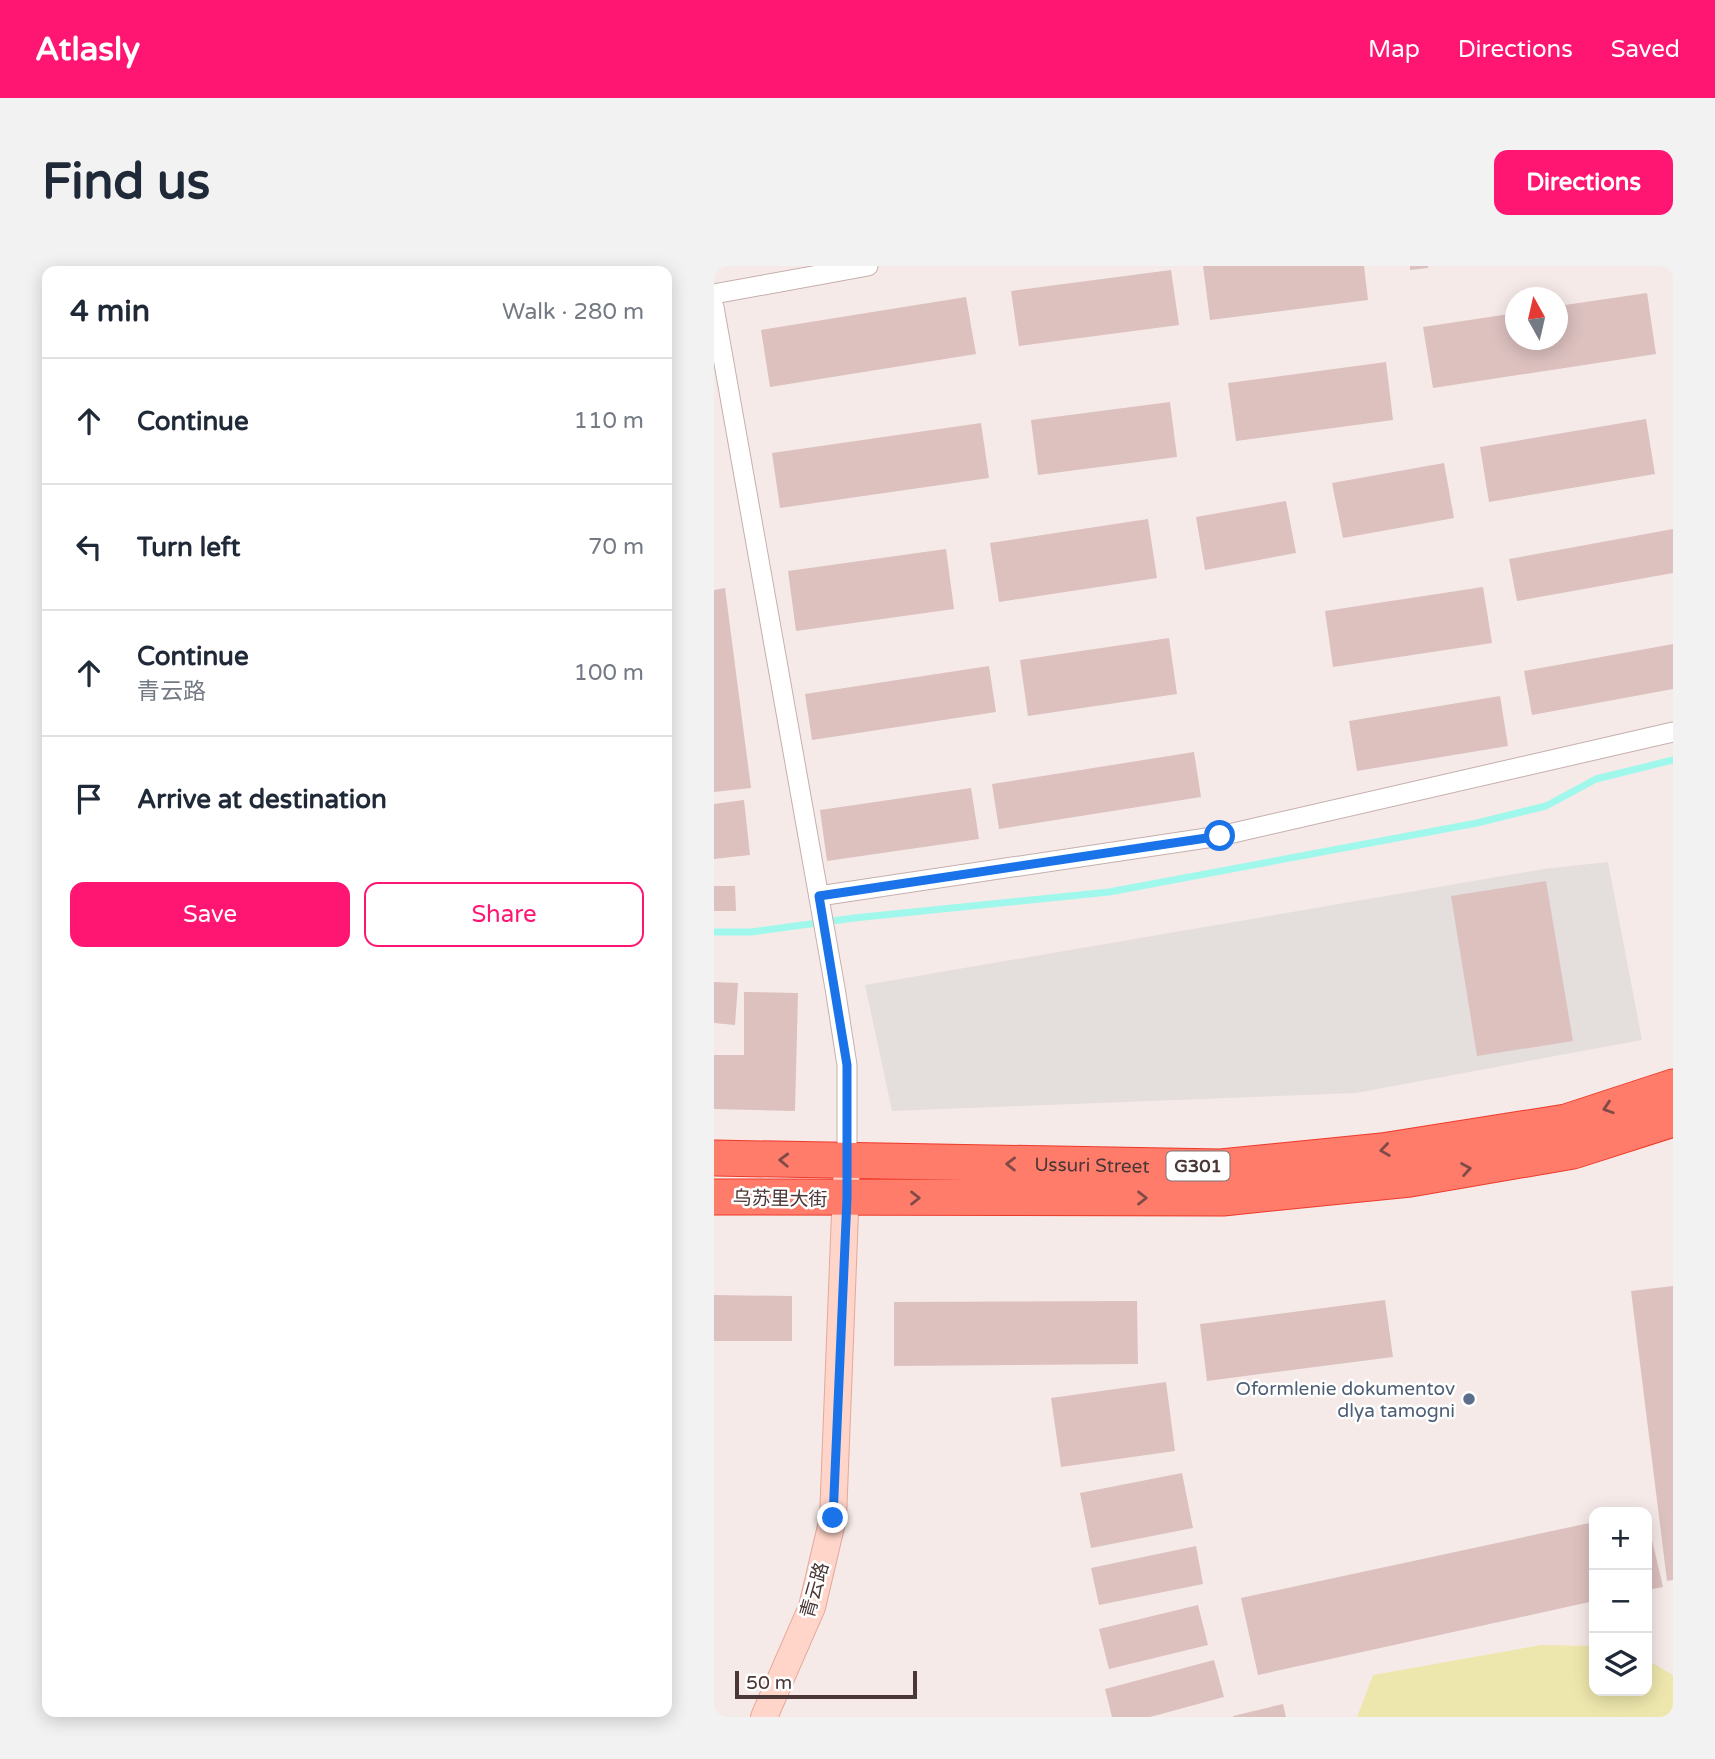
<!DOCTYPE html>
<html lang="en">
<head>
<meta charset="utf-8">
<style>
	body { margin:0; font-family:"Varela Round","Noto Sans SC",sans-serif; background:#f2f2f3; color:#1f2937 }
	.controls { position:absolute; right:21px; bottom:21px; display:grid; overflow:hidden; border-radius:14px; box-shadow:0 4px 18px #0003 }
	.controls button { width:63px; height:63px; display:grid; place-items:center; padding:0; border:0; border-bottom:2px solid #e0e1e3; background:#fff; color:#1f2937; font:35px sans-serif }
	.compass { position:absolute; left:791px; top:21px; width:63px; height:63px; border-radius:50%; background:#fff; box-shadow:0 4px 18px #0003; rotate:352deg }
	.scale { position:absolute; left:21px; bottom:18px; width:182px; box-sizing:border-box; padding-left:7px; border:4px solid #4a3736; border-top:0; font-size:19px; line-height:24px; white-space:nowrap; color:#4a3736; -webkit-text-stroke:5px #fff; paint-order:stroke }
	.stop { position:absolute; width:21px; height:21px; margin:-16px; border:5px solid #1a73e8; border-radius:50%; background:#fff }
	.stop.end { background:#1a73e8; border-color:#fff; box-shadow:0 2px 7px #0008 }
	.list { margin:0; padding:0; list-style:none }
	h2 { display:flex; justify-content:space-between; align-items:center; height:91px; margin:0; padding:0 28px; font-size:30px }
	h2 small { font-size:23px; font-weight:400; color:#747a83 }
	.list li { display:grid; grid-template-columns:46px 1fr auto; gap:21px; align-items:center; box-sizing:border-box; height:126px; padding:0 28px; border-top:2px solid #e0e1e3 }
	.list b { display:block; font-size:26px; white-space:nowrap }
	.list p { margin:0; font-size:23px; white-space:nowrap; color:#747a83 }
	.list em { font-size:23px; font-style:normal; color:#747a83 }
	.actions { display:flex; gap:14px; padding:21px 28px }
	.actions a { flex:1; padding:16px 0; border:2px solid #ff1673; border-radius:14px; text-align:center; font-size:24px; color:#ff1673 }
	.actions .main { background:#ff1673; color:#fff }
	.icon { flex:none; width:38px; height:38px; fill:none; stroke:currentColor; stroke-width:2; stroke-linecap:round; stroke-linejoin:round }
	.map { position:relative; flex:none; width:959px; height:1451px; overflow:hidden; border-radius:14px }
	header { display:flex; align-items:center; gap:42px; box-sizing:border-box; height:98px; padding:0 35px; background:#ff1673; color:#fff }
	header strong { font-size:33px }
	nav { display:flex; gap:38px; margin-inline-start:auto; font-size:24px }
	.intro { display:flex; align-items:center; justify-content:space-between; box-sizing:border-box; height:168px; padding:0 42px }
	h1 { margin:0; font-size:49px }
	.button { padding:18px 32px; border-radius:14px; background:#ff1673; color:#fff; font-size:24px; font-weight:700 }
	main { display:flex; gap:42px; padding:0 42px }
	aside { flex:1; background:#fff; border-radius:14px; box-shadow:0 4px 18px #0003 }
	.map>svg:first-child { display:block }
	.green { fill:#eee7ad }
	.parking { fill:#e4dedd }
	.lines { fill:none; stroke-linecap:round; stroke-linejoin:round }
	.stream { stroke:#9ff8eb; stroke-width:7 }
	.building { fill:#dcc1bf }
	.street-casing { stroke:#c5afac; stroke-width:21 }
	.secondary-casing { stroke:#e4a899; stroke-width:28 }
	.highway-casing { stroke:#ee3a2a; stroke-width:37 }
	.street { stroke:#fff; stroke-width:19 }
	.secondary { stroke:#ffd4c9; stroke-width:26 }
	.highway { stroke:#ff7b6a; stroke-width:35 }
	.oneway { stroke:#804b46 }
	.route { stroke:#1a73e8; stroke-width:9 }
	.service-dot { fill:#5c6f8a; stroke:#fff; stroke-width:2.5 }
	.labels { text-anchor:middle; stroke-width:5; stroke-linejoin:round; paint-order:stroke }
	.shield { fill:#fff; stroke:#807372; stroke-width:2 }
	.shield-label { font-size:18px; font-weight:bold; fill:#4a3736 }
	.street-label { font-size:19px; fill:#4a3736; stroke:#fff }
	.service-label { font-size:19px; fill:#4e5e75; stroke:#fff; text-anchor:end }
</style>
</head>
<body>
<header>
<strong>Atlasly</strong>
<nav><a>Map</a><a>Directions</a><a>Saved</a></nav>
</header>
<div class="intro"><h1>Find us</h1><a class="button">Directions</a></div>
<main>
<aside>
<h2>4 min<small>Walk · 280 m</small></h2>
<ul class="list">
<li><svg class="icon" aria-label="ahead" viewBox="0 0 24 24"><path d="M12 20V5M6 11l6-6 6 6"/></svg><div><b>Continue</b></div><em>110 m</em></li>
<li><svg class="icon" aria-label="left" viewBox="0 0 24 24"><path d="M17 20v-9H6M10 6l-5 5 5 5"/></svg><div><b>Turn left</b></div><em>70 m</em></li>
<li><svg class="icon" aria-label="ahead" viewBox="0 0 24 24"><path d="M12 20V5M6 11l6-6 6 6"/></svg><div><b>Continue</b><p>青云路</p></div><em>100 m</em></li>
<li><svg class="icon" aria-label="arrive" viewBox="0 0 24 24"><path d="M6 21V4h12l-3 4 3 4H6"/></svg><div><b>Arrive at destination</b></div></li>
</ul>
<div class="actions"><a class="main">Save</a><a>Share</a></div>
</aside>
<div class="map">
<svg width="959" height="1451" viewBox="0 0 959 1451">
	<rect width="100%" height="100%" fill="#f6eae8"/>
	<path class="green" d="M827,1379L880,1380V1425H933V1394L959,1409V1451H643L659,1409Z"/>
	<path class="parking" d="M894,596L928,774L642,827L178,845L151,719L830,603Z"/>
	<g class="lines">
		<path class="stream" d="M0,666H37L140,652L395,626L763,557L832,540L882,513L959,494"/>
	</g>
	<g class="building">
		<path d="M489,0H650L654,34L496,54Z"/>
		<path d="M696,0H714V2L696,4Z"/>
		<path d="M457,4L465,59L305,80L297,25Z"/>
		<path d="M933,27L942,88L719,122L709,61L802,47V74H844V40Z"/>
		<path d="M252,31L262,88L56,121L47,64Z"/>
		<path d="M672,96L679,154L522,175L514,117Z"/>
		<path d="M456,136L463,191L324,209L317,154Z"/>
		<path d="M932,153L941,208L775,236L766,181Z"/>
		<path d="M267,157L275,212L66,242L58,187Z"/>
		<path d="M730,197L740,252L629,272L618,217Z"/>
		<path d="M572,235L582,287L491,304L482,251Z"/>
		<path d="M434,253L443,312L285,336L276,277Z"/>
		<path d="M959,263V307L803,335L795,293Z"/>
		<path d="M232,283L240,343L82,365L74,305Z"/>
		<path d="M769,321L778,377L619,401L611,345Z"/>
		<path d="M11,322L37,522L0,526V324Z"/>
		<path d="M455,372L463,428L314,450L306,394Z"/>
		<path d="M959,378V423L818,449L810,405Z"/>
		<path d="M275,400L282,446L98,474L91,428Z"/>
		<path d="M786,430L794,480L643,505L635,455Z"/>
		<path d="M480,486L487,531L285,563L278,518Z"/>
		<path d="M257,522L265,573L113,595L106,544Z"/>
		<path d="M30,534L36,589L0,593V538Z"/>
		<path d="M832,615L859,775L763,790L737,630Z"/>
		<path d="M0,620H21L22,645H0Z"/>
		<path d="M0,716L24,717L21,759L0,757Z"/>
		<path d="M30,726L84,727L81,845L0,843V789H30Z"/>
		<path d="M959,1020V1314L953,1315L917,1025Z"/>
		<path d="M0,1029L78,1030V1075H0Z"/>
		<path d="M671,1034L679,1091L493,1115L486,1058Z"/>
		<path d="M423,1035L424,1098L180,1100V1036Z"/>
		<path d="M452,1116L461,1185L347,1201L337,1132Z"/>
		<path d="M468,1207L479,1262L377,1282L366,1227Z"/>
		<path d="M933,1253L949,1321L933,1324Z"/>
		<path d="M880,1256V1335L544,1409L527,1332Z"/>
		<path d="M482,1280L489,1318L385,1339L377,1302Z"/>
		<path d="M484,1339L494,1379L395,1403L385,1363Z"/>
		<path d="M500,1394L510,1431L436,1451H398L391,1423Z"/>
		<path d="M569,1438L572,1451H519V1450Z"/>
	</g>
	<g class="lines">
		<defs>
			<g id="street">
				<path d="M0,28L154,0"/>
				<path d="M0,41L121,722L133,799V896"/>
				<path d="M105,630L506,570L959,466"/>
			</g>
			<path id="secondary" d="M50,1451L98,1341L119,1252L133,896"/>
			<g id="highway">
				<path id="s1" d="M0,892L507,901L668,885L852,856L959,821"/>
				<path d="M0,931L509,932L696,913L859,885L959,853"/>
			</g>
		</defs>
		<use href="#street" class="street-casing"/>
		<use href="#secondary" class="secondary-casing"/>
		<use href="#highway" class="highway-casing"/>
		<use href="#street" class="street"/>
		<use href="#secondary" class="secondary"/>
		<use href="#highway" class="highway"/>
	</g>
	<defs><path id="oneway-chevron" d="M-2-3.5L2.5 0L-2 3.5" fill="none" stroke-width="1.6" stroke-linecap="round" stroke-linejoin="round" transform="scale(1.75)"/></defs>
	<g class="oneway">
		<use href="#oneway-chevron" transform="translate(894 842) rotate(162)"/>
		<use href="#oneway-chevron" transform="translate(671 884) rotate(172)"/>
		<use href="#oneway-chevron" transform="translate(70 894) rotate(-178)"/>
		<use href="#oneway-chevron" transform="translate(297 898) rotate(-179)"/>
		<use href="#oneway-chevron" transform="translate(752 903) rotate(-10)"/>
		<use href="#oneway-chevron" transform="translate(201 932)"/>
		<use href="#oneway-chevron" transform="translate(428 932)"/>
	</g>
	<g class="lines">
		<path class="route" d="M119,1252L133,932V799L105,630L506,570"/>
	</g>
	<circle class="service-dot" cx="755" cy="1133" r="7"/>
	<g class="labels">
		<rect class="shield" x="452.5" y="885.5" width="63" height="29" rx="5"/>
		<g class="shield-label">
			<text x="484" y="906">G301</text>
		</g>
		<g class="street-label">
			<text dy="7" stroke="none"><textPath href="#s1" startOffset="378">Ussuri Street</textPath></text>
			<text transform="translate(66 932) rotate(1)" y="7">乌苏里大街</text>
			<text transform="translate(100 1324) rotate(-74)" y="7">青云路</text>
		</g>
		<g class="service-label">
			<text x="741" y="1129">Oformlenie dokumentov<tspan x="741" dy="22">dlya tamogni</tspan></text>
		</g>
	</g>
</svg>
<div class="controls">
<button>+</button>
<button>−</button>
<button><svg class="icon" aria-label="layers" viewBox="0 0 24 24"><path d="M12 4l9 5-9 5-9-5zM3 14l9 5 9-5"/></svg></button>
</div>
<svg class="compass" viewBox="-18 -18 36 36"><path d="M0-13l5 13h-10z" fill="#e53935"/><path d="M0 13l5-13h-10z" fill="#747a83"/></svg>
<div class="scale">50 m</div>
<div class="stop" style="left:506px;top:570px"></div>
<div class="stop end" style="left:119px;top:1252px"></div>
</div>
</main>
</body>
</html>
